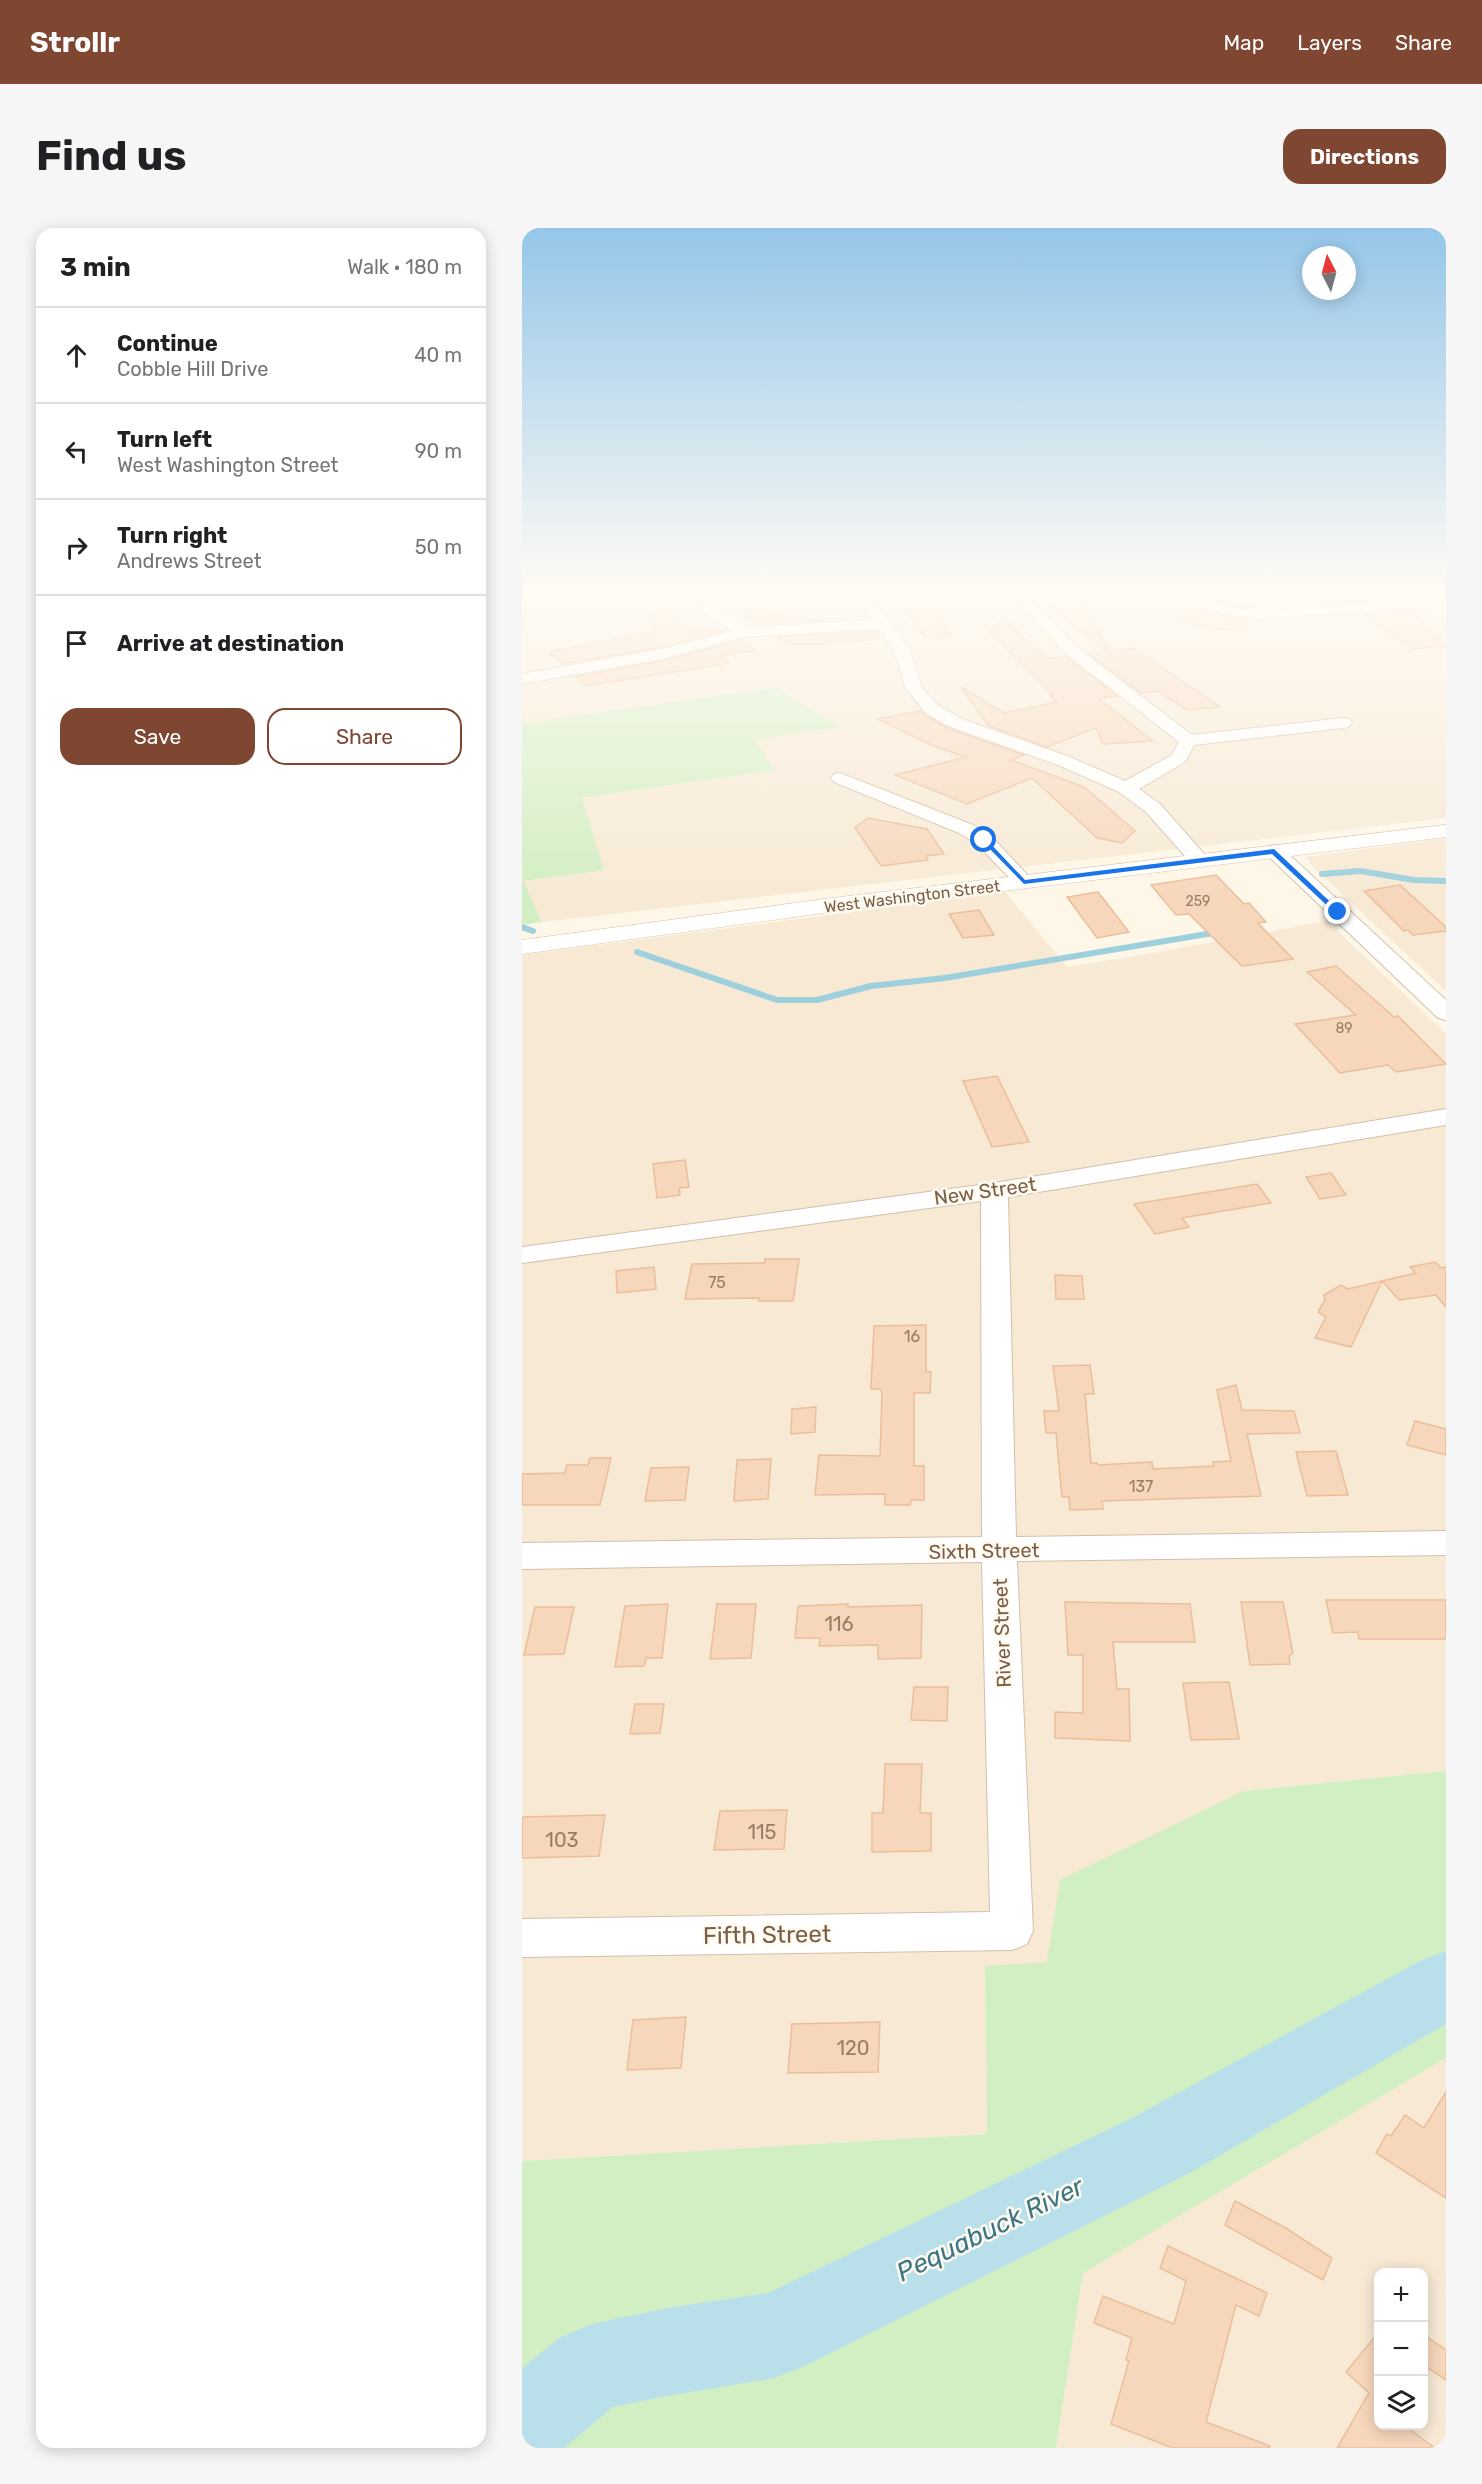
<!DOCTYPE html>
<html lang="en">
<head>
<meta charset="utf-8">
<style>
	body { margin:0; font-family:Rubik,sans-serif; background:#f6f6f6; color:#202124 }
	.controls { position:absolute; right:18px; bottom:18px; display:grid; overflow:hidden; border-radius:12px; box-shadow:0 3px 15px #0003 }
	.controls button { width:54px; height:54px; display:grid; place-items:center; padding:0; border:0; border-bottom:2px solid #e0e0e0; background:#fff; color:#202124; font:30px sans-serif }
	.compass { position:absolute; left:780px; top:18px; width:54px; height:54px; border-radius:50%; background:#fff; box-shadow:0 3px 15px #0003; rotate:354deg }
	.stop { position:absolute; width:18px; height:18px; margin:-14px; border:4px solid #1a73e8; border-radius:50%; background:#fff }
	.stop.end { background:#1a73e8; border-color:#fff; box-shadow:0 2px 6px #0008 }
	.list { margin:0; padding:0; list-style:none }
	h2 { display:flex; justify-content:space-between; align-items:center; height:78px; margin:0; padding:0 24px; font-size:26px }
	h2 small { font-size:20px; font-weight:400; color:#757577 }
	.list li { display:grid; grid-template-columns:39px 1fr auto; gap:18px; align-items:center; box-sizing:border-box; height:96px; padding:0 24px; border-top:2px solid #e0e0e0 }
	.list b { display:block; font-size:22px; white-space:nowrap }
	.list p { margin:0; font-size:20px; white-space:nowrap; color:#757577 }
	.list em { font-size:20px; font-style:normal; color:#757577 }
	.actions { display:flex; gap:12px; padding:18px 24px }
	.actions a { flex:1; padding:14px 0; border:2px solid #7f4631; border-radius:18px; text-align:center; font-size:21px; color:#7f4631 }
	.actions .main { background:#7f4631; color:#fff }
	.icon { flex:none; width:33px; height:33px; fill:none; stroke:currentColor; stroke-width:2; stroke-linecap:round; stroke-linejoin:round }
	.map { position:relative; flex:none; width:924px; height:2220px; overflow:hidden; border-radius:18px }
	header { display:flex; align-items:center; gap:36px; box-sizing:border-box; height:84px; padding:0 30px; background:#7f4631; color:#fff }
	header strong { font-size:28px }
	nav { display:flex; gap:33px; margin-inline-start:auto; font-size:21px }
	.intro { display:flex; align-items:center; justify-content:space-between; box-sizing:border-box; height:144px; padding:0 36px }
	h1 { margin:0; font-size:42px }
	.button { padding:15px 27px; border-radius:18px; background:#7f4631; color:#fff; font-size:21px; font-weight:700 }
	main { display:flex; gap:36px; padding:0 36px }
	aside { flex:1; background:#fff; border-radius:18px; box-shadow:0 3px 15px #0003 }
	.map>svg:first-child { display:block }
	.residential { fill:#f7e9d4; fill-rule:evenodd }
	.green { fill:#d2eec3 }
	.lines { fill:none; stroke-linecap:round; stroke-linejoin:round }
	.stream { stroke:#9ecfdd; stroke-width:6 }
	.river { fill:#b9e0ea; fill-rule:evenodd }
	.building { fill:#f6d7bc; stroke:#ebbe9a; stroke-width:1.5 }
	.minor-casing { stroke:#d2bfab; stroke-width:2 }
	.secondary-casing { stroke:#d8c1aa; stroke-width:1 }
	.minor { fill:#fff; fill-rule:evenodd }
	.secondary { fill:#fff; fill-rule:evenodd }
	.route { fill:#1a73e8 }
	.labels { text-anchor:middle; stroke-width:5; stroke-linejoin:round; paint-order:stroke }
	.far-number-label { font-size:14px; fill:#9a7c65 }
	.far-street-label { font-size:16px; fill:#7b5e48; stroke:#fffaef }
	.number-label { font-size:16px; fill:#9a7c65 }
	.street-label { font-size:20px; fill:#7b5e48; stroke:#fffaef }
	.near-number-label { font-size:20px; fill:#9a7c65 }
	.near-street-label { font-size:24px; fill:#7b5e48; stroke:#fffaef }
	.near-water-label { font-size:26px; font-style:italic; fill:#3c7789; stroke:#fffaef }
</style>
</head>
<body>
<header>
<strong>Strollr</strong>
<nav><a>Map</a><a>Layers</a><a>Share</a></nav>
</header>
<div class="intro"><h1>Find us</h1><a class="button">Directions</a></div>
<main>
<aside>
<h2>3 min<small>Walk · 180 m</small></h2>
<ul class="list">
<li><svg class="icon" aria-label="ahead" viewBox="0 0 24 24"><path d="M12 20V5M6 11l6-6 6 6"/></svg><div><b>Continue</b><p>Cobble Hill Drive</p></div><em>40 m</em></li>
<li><svg class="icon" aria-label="left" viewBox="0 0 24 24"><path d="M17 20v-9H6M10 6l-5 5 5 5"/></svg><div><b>Turn left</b><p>West Washington Street</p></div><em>90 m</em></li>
<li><svg class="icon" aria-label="right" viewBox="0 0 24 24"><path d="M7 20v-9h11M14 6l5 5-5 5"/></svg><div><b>Turn right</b><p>Andrews Street</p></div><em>50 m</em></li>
<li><svg class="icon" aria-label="arrive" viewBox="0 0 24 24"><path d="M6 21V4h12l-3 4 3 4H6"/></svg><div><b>Arrive at destination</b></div></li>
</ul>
<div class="actions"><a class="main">Save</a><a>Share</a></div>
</aside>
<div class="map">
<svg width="924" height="2220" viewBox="0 0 924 2220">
	<rect width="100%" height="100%" fill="#fef7e7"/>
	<g class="residential">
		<path d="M0,360H878L924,390V590L20,694L0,653L60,570L253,542L231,512L317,499L253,459L0,496Z"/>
		<path d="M924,610V763L792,640L784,629Z"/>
		<path d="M483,664L545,739L632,725L805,693L924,806V1543L722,1563L525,1734L463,1739L465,1906L0,1933V727Z"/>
		<path d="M924,1830V2220H534L561,2045ZM856,2044H902V2198H856Z"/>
	</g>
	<g class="green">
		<path d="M253,459L318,499L232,512L253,542L60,570L82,642L1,653L20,694L0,697V496Z"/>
		<path d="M924,1543V1830L561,2045L534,2220H0V1933L465,1906L463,1738L525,1734L538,1652L722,1563Z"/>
	</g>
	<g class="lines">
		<g class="stream">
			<path d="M800,646L838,643L892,652L924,653"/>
			<path d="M0,699L11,703"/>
			<path d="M115,724L255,772H295L349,758L423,750L697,704"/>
		</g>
		<path class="river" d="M924,1723V1796L666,1946L283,2138L252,2150L145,2168L91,2179L42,2220H0V2140L39,2109L70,2096L145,2080L246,2065L610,1890L898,1733Z"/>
	</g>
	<g class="building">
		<path d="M710,365L734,370L731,380L693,373Z"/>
		<path d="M404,366L428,407L404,410L373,368Z"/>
		<path d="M555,370L586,420L583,423L520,371Z"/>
		<path d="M673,382H674L727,392L724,402H710L685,400L656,390Z"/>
		<path d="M217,383L290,391L303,392L236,396Z"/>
		<path d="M888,383L923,418L892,421L876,410H872L843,386Z"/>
		<path d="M153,384L159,401L199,403L139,419L41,436L27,424L134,404L130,386Z"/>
		<path d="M481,390L525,431L544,429L595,468L576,470L631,513L581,516L574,500L525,519L467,498L439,459L482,485L535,474L528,468H532L468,404Z"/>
		<path d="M356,403L357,411L299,416H266L256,409Z"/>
		<path d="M220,412L233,423L201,427L207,435L64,458L54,449L140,433Z"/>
		<path d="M611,420L698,479L665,482L636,463L619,465L567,426Z"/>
		<path d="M399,483L404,488L427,501L502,527L489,532L562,559L613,603L600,615L575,610L510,550L445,576L373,547L444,529L409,517L356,491Z"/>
		<path d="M346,590L405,601L422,626L404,628L406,632L359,638L333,600Z"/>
		<path d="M694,647L722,676L727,675L744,694L736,695L771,731L720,738L667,686L654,687L629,657Z"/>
		<path d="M878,657L924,699V703L891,707L886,702L882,703L842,663Z"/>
		<path d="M576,664L607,704L575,710L545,669Z"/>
		<path d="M457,682L472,707L441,710L427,686Z"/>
		<path d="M814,738L872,789L876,788L924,836L874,844L866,837L818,845L773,796L834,787L785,744Z"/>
		<path d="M475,848L507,914L470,919L441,853Z"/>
		<path d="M163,932L167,959L157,960L158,967L135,970L131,936Z"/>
		<path d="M809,945L824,967L798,971L784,949Z"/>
		<path d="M735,956L749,975L660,990L667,999L633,1006L612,976Z"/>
		<path d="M243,1031H277L271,1073H237V1070L163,1071L170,1036L243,1035Z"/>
		<path d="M913,1034L919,1040L924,1039V1079L914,1067L877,1072L860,1053L894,1045L888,1039Z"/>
		<path d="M132,1039L134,1061L95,1065L94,1043Z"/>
		<path d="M533,1047L560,1048L562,1071H534Z"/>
		<path d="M860,1053L829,1119L793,1110L804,1089L796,1084L803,1072L802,1067L819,1057L826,1061Z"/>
		<path d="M404,1097V1144H409L408,1165H392V1238H402V1272H389L388,1277H363V1266L293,1267L297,1227L358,1228L360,1165L358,1161H349L352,1098Z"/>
		<path d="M568,1137L572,1166H563L569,1235H575L576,1237L630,1234L631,1241L692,1238L691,1234L709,1233L695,1162L714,1157L720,1182L772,1183L778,1205L725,1206L739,1268L580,1273L581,1281L548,1282L547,1269H540L534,1205H524L522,1183H537L531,1138Z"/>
		<path d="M294,1179L293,1204L269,1206L270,1181Z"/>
		<path d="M893,1193L924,1201V1227L885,1217Z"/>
		<path d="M814,1223L826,1267L785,1268L774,1224Z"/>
		<path d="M68,1230H89L78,1277H0V1246L43,1245L45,1237H66Z"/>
		<path d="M249,1231L246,1271L212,1273L215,1232Z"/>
		<path d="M167,1239L163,1272L123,1273L129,1240Z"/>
		<path d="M804,1372H924V1411H837L836,1404L811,1405Z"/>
		<path d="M543,1374L668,1376L673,1414H591L595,1461H607L608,1513L533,1510V1484L561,1485V1427H546Z"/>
		<path d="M719,1374H761L771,1425L767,1428L768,1436L728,1437Z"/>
		<path d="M146,1376L140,1430H124L122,1438L93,1439L103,1378Z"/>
		<path d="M195,1376H234L229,1430L188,1431Z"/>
		<path d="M326,1376V1379L400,1377L399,1430L356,1431V1417L297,1418L298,1410H273L276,1378Z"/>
		<path d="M13,1379H52L42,1426L2,1427Z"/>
		<path d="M707,1454L717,1511L669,1512L661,1455Z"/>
		<path d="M392,1459H426L425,1493L389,1492Z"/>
		<path d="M113,1476H142L138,1505L108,1506Z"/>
		<path d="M363,1536H400L398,1585H409V1623L350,1624V1585H361Z"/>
		<path d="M265,1582L262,1621L192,1622L198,1583Z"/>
		<path d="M83,1587L77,1628L0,1630V1589Z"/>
		<path d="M164,1789L159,1840L105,1842L111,1792Z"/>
		<path d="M358,1794L356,1844L266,1845L270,1796Z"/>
		<path d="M924,1864V1970L854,1925L865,1906L869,1908L883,1887L902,1900Z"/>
		<path d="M713,1973L762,1999L810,2030L801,2052L703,1997Z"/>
		<path d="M646,2018L745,2065L737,2088L714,2077L684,2194L748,2218L747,2220H651L589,2196L607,2133L604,2132L610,2110L572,2095L581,2068L652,2096L664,2053L638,2040Z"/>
		<path d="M856,2105V2198H883L913,2220H815L847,2165L824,2144Z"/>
		<path d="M902,2107L924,2122V2152L902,2137Z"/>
	</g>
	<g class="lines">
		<defs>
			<g id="minor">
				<path d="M168,360H182L195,381L226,399L351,392L328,360H342L388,422L400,460L417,478L440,491L548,529L603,553L650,527L657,514L543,425L483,360H498L555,419L670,507L821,490L827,491L830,495L827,499L821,500L672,517L663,534L617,561L638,576L684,628L687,632L684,636H670L624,584L597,564L536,537L428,499L405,486L384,461L372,422L357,401L223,409L140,431L0,456V446L139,421L210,403L185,387Z"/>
				<path d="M646,360H662L683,373L732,383L912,371L919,375L912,379L732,391L674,380Z"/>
				<path d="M318,545L451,597L469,608L512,654L509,658H495L455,616L437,605L312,554L309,550L312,546Z"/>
				<path d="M752,617L759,619L924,772V792L916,790L745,627L742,623L745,619Z"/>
				<path d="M924,881V897L486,969L494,1309L924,1303V1327L495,1333L511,1703L505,1716L490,1722L0,1729V1691L468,1684L460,1334L0,1341V1315L460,1309L459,973L0,1035V1019L472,955Z"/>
			</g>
			<path id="secondary" d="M924,597V609L302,685L0,726V712L302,671Z"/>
		</defs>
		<use href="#minor" class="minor-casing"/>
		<use href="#secondary" class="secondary-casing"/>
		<use href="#minor" class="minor"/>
		<use href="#secondary" class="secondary"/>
	</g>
	<linearGradient id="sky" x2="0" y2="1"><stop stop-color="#95c6e9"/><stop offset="0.54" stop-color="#fffbf4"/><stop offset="1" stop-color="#fffbf4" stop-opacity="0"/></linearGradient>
	<rect width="924" height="670" fill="url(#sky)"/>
	<path class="route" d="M460,611H464L503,652L752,621L819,684L813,685L750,626L502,656L460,613Z"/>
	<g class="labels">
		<g class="far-number-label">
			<text x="676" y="678">259</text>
			<text x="822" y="805">89</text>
		</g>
		<g class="far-street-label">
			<text transform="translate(390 668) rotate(-7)" y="6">West Washington Street</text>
		</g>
		<g class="number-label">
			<text x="195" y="1060">75</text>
			<text x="390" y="1114">16</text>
			<text x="619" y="1264">137</text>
		</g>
		<g class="street-label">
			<text transform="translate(463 963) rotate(-8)" y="7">New Street</text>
			<text transform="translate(462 1323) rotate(-1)" y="7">Sixth Street</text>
			<text transform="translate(480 1405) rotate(-92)" y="7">River Street</text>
		</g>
		<g class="near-number-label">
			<text x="317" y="1403">116</text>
			<text x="240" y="1611">115</text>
			<text x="40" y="1619">103</text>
			<text x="331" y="1827">120</text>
		</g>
		<g class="near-street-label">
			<text transform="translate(245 1707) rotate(-1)" y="8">Fifth Street</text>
		</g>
		<g class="near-water-label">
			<text transform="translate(468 2001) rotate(-26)" y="9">Pequabuck River</text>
		</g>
	</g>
</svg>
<div class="controls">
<button>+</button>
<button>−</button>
<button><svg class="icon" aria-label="layers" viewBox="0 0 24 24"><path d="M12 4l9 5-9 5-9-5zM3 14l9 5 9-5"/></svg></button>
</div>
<svg class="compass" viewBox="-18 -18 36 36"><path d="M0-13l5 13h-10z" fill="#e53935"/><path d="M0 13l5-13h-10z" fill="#757577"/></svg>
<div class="stop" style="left:462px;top:612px"></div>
<div class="stop end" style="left:816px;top:684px"></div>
</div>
</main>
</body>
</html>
